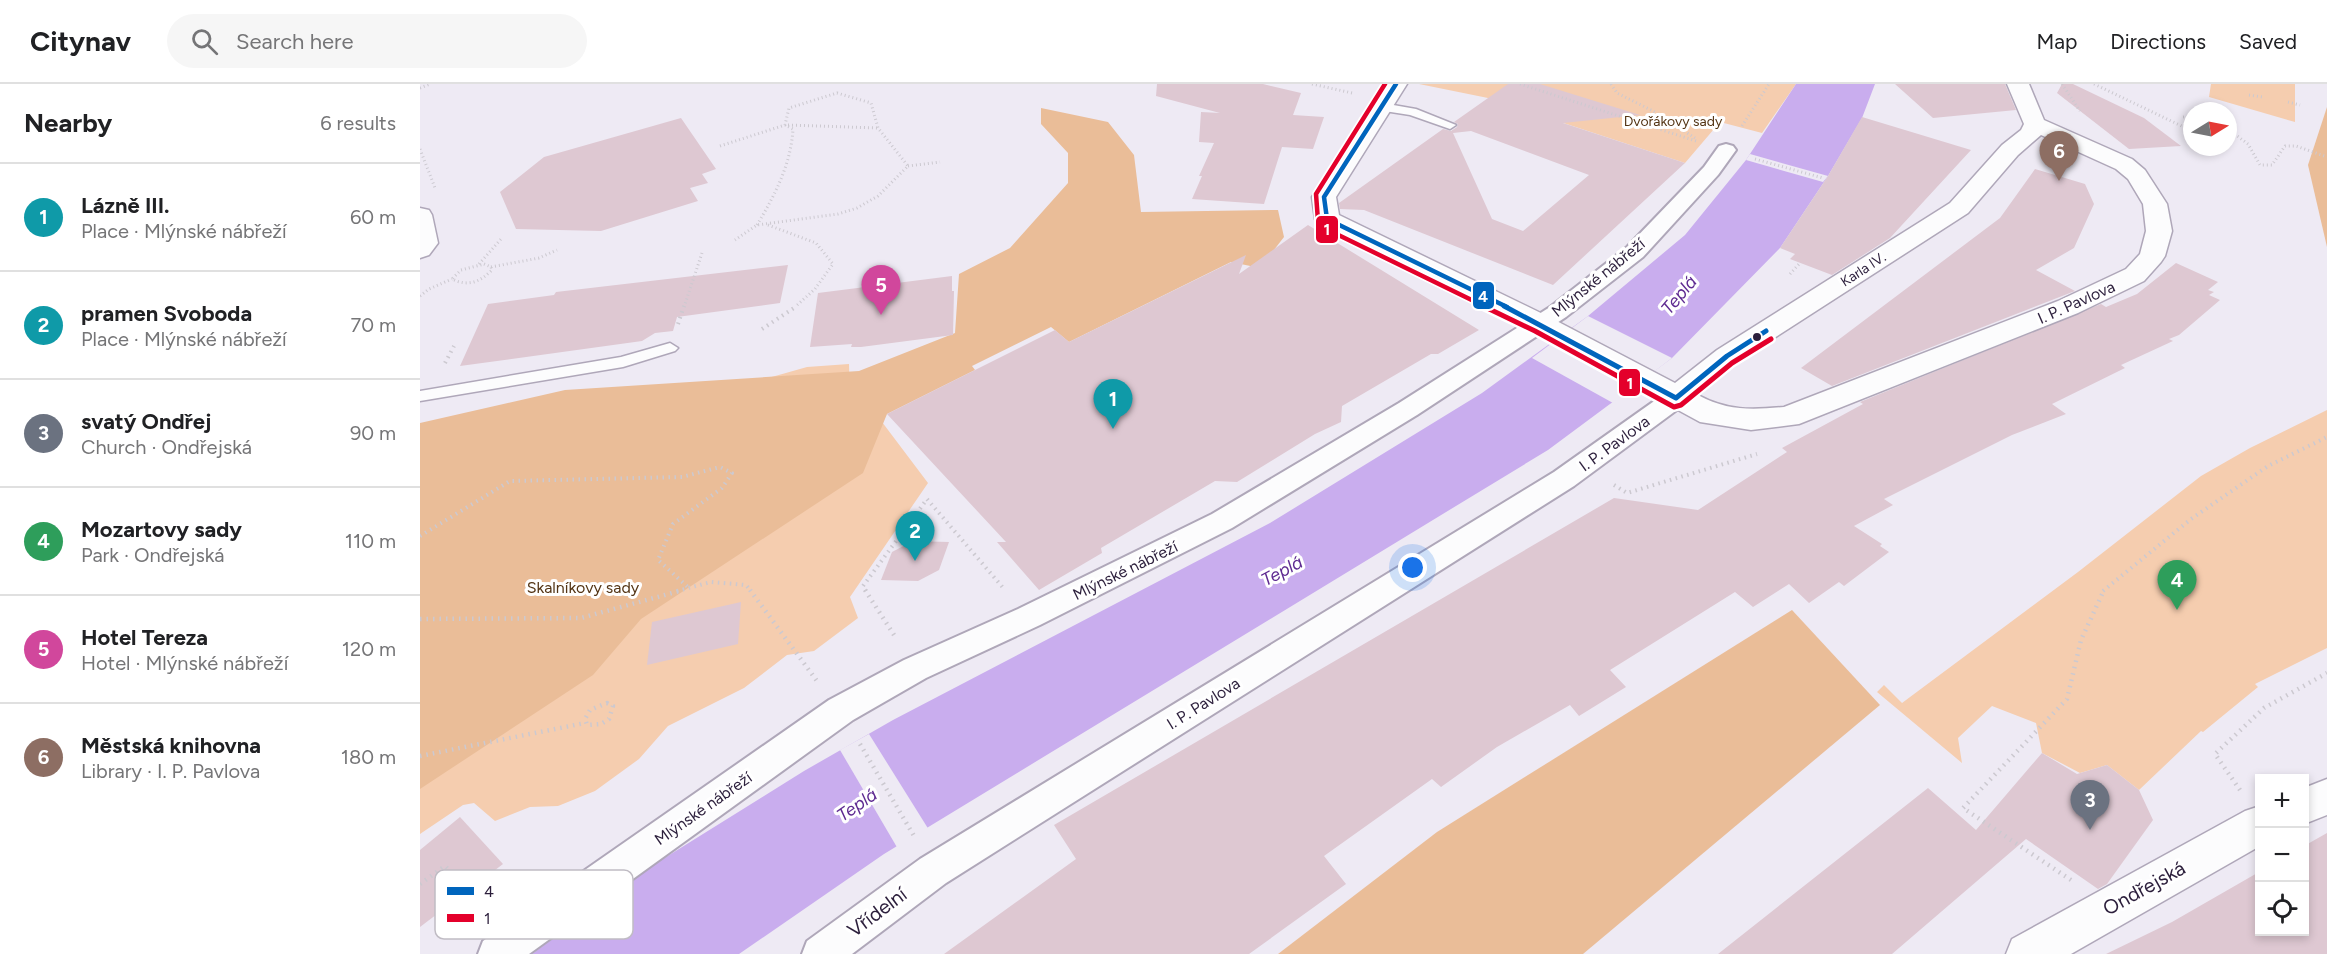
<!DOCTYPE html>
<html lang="en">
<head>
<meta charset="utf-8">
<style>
	body { margin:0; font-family:Figtree,sans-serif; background:#f6f6f6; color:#202124 }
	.controls { position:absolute; right:18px; bottom:18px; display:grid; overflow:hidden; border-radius:0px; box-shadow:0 3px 9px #0003 }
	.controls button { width:54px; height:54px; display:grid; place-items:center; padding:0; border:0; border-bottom:2px solid #e0e0e0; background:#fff; color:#202124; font:30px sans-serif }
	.compass { position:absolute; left:1763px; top:18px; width:54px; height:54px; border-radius:50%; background:#fff; box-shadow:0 3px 9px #0003; rotate:80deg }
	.you { position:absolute; left:993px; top:484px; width:21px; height:21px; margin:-15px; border:4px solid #fff; border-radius:50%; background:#1a73e8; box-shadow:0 0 0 9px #1a73e833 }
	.badge { display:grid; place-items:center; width:39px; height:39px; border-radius:50%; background:#7c3aed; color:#fff; font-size:20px; font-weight:700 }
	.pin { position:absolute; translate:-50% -50px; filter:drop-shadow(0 2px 3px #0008) }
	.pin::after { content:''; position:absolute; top:32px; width:21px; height:18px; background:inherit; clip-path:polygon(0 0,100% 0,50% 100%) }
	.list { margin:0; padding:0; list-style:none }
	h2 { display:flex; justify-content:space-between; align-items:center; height:78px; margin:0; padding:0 24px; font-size:26px }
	h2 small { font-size:20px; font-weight:400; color:#757577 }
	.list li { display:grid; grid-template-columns:39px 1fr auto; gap:18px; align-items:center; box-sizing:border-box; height:108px; padding:0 24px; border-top:2px solid #e0e0e0 }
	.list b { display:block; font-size:22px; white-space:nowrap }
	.list p { margin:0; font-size:20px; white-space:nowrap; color:#757577 }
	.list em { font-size:20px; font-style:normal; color:#757577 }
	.icon { flex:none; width:33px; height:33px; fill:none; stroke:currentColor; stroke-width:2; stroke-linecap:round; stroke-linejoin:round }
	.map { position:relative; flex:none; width:1907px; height:870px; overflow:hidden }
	header { display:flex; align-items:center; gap:36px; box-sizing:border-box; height:84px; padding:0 30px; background:#fff; border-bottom:2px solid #e0e0e0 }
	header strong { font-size:28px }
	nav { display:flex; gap:33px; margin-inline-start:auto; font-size:21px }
	.search { width:420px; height:54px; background:#f6f6f6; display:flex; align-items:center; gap:15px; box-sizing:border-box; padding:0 21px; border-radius:33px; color:#757577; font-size:22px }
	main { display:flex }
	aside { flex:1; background:#fff }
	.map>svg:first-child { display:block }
	.green { fill:#f5cdaf }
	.forest { fill:#eabd98 }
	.water { fill:#c9adee }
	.pier { fill:#eeeaf4 }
	.building { fill:#dec8d2; fill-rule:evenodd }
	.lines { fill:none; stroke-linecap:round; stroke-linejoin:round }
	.service-casing { stroke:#afa7b9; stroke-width:3 }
	.pedestrian-casing { stroke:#afa7b9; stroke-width:4 }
	.minor-casing { stroke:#afa7b9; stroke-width:3 }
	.path-far2 { stroke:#ccc9d0; stroke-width:3; stroke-dasharray:1 3; stroke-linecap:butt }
	.path-far1 { stroke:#ccc9d0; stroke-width:4; stroke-dasharray:1.5 4.5; stroke-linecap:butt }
	.path { stroke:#ccc9d0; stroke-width:4.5; stroke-dasharray:1.5 5; stroke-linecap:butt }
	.service { fill:#fcfcfd; fill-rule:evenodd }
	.pedestrian { fill:#fcfcfd; fill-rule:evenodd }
	.minor { fill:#fcfcfd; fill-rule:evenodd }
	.bus-1-far1-casing { stroke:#fff; stroke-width:8 }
	.bus-1-casing { stroke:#fff; stroke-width:10 }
	.bus-2-far1-casing { stroke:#fff; stroke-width:8 }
	.bus-2-casing { stroke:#fff; stroke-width:10 }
	.bus-1-far1 { stroke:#0065bd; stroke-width:4.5 }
	.bus-1 { stroke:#0065bd; stroke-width:5 }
	.bus-2-far1 { stroke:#e4002b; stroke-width:4.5 }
	.bus-2 { stroke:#e4002b; stroke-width:5 }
	.bus-dot { fill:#2c1f3c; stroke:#fff; stroke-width:2 }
	.labels { text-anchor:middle; stroke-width:6; stroke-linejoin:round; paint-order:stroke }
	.far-park-label { font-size:14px; fill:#533414; stroke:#fff }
	.far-street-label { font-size:14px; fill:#2c1f3c; stroke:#fff }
	.street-label { font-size:16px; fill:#2c1f3c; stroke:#fff }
	.park-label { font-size:16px; fill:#533414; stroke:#fff }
	.water-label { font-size:18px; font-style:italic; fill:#5e2a91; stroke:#fff }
	.near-street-label { font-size:20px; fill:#2c1f3c; stroke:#fff }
	.key { fill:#fff; stroke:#c0bcc4; stroke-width:1.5 }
	.key-label { font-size:16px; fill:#2c1f3c }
	.line-badge { stroke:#fff; stroke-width:2 }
	.badge-label { font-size:16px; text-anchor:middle; font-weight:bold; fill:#fff }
</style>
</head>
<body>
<header>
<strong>Citynav</strong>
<div class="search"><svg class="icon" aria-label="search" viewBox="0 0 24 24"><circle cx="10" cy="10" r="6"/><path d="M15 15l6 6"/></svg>Search here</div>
<nav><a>Map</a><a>Directions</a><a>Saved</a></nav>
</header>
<main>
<aside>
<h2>Nearby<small>6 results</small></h2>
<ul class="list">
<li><span class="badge" style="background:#0f9aa8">1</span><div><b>Lázně III.</b><p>Place · Mlýnské nábřeží</p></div><em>60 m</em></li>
<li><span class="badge" style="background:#0f9aa8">2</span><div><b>pramen Svoboda</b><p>Place · Mlýnské nábřeží</p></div><em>70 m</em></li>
<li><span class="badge" style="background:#6b7280">3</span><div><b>svatý Ondřej</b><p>Church · Ondřejská</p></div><em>90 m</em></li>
<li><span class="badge" style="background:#2e9e5b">4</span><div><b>Mozartovy sady</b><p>Park · Ondřejská</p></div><em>110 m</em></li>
<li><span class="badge" style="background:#d1479c">5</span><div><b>Hotel Tereza</b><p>Hotel · Mlýnské nábřeží</p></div><em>120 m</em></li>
<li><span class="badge" style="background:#8d6e63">6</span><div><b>Městská knihovna</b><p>Library · I. P. Pavlova</p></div><em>180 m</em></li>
</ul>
</aside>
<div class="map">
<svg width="1907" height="870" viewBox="0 0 1907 870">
	<rect width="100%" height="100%" fill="#eeeaf4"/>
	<g class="green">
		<path d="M999,0H1376L1342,49L1300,38L1265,79L1068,14Z"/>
		<path d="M1791,0H1875V38L1789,13Z"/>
		<path d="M429,280L430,317L459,334L508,399L430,513L438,534L394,567L367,571L324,604L248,642L219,675L175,707L138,722L110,723L75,737L54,719L43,721L0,750V365L295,309L387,283Z"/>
		<path d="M1907,326V564L1835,600L1838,603L1783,648L1781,647L1719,706L1687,681L1660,689L1622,669L1616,639L1572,622L1538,654L1542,679L1457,608L1464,601L1482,619L1658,488L1781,392L1830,364Z"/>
	</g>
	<g class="forest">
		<path d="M1907,23V163L1888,81Z"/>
		<path d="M621,24L688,38L714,71L721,128L858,126L864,153L840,184L811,178L649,258L631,243L552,282L555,286L467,330L443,389L221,535L173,591L0,705V339L145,306L439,287L535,249L539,190L590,164L648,99V69L621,40Z"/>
		<path d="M1372,526L1460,621L1163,870H858L1017,748Z"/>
	</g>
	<path class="water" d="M1376,0H1455L1442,34L1408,92L1360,164L1252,274L1128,366L464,770L319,870H112L230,783L384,687L473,636L850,439L1062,309L1168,232L1265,151L1326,76Z"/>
	<g class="pier">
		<path d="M1330,70L1408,92L1403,98L1326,76Z"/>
		<path d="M1168,232L1252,274L1193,319L1112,274Z"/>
		<path d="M449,650L509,746L478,765L420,666Z"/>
	</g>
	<g class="building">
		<path d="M737,0H843L881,9L873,31L904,33L893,65L862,63L844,120L772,115L782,92H779L794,59L779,58L781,28L800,29L736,12Z"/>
		<path d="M1088,0H1120L1220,31L1143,39L1265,79L1133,201L944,126L920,125L919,119L1023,45L1031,47L1037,43L1038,40L1034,38ZM1051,47L1169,91L1103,147L1072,135L1033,49Z"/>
		<path d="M1475,0H1585L1596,26L1513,34Z"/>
		<path d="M1642,0H1653L1724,34L1761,62L1709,65L1637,9Z"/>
		<path d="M1442,33L1551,66L1470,154L1412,191L1370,175L1375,170L1360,164L1408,92Z"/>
		<path d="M261,34L296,85L282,90L288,99L270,104L278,117L181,147L96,145L80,108L124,73Z"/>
		<path d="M1615,85L1665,100L1674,120L1654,164L1616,186L1655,207L1412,302L1381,284L1580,134Z"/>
		<path d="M888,141L1059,246L1018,270H1011L922,322L921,338L895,350L817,398L795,397L681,464L682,469L619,506L577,458H586L467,330L635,246L649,258L826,171L819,190Z"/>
		<path d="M1756,179L1798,198L1788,206L1794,208L1789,211L1800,216L1759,251L1749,255L1753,257L1701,281L1705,284L1632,320L1646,330L1592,351L1464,415L1473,421L1434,442L1462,460L1460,462L1469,468L1424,502L1419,498L1389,519L1369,500L1333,523L1315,508L1190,586L1206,603L1159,632L1150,621L1077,663L1021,703L1012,695L904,772L926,800L829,870H524L656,775L634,741L1194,414L1278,426L1367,368L1362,364L1443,320L1440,318L1681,220L1686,223L1717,210Z"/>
		<path d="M368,181L360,219L257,233L253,247L235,249L222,257L40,282L68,220L134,211L136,208Z"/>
		<path d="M532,192V207H534L533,251L441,263H431L432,260L390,263L398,209Z"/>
		<path d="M493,457L529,458L519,486L498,497L461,496L472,468Z"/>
		<path d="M321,518L318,560L227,581L232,538Z"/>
		<path d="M1622,669L1657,690L1687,681L1719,706L1733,736L1687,800L1678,805L1606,755L1472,870H1298L1508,704L1556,746Z"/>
		<path d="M40,733L83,780L0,843V766Z"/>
		<path d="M1907,749V870H1686L1752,838L1839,788V848H1884V762Z"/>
	</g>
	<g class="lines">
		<defs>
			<g id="service">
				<path d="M962,19L996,25L1036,41L1030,45L990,31L958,26L956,23Z"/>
				<path d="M250,259L258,264L255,267L203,283L0,317V307L201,273Z"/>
			</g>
			<g id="pedestrian">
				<path d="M1306,60L1313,62L1316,66L1298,91L1223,173L1146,233L997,331L812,444L620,541L506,594L433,636L109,870H58L63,857L409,616L484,576L598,525L792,430L979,319L1130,223L1207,163L1284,83L1299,62Z"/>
				<path d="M1256,306L1265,308L1269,314L1265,320L1154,402L526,799L432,870H382L387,857L500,775L1134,388L1247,308Z"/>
			</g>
			<g id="minor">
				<path d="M965,0H987L916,113L919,131L1129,233L1255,299L1297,266L1530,119L1582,61L1601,46L1604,40L1587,0H1609L1624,36L1712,75L1725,86L1747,120L1752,147L1745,172L1741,178L1724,197L1658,229L1379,340L1331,346L1280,338L1109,245L898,140L895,135L892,113ZM1621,51L1696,85L1708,95L1723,120L1726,147L1720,170L1706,185L1638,217L1364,323C1331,326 1308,327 1278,311L1317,278L1548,129L1598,71Z"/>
				<path d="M0,124L9,126L12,131L18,159L9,171L0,174Z"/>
				<path d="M1907,695V731L1884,740V704Z"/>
				<path d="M1840,722V762L1651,870H1586L1592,855L1825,727Z"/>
			</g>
		</defs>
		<use href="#service" class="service-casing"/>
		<use href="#pedestrian" class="pedestrian-casing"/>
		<use href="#minor" class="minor-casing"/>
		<g class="path-far2">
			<path d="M892,0L932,9"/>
			<path d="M1100,0L1276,57"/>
			<path d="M1191,0L1197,9L1233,27L1275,54"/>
			<path d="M1642,0L1660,27"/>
			<path d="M1674,0L1772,47"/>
			<path d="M0,4L10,0"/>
			<path d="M1829,11L1842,13"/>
			<path d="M1868,18L1880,21"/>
			<path d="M1772,32L1763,33L1772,39"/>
			<path d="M368,41L458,44"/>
			<path d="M1322,42L1349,0"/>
			<path d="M1808,45L1828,60L1840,81H1852L1865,62H1876L1907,73"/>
			<path d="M1808,56V60"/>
			<path d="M300,62L365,41L369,24L417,9L451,19L458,44L488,82L458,112L437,124L418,130L337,141L315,156"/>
			<path d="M0,65L15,104"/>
			<path d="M1335,75L1403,94"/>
			<path d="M488,82L520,78"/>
			<path d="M337,141C355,111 371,80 373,45L365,41"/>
			<path d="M348,141L396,159L413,180L395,205L375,223"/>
			<path d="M59,180L81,155"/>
			<path d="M64,180L71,183L72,186C60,198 48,203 32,195L41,186Z"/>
			<path d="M71,183L119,174L137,166"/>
			<path d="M1370,190L1380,179"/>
			<path d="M0,212L9,205L32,195"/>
			<path d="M264,223L283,166"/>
		</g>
		<g class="path-far1">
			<path d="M258,240L264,222"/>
			<path d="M342,245L377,222"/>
			<path d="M25,279L34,262"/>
			<path d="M1194,401L1207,409L1337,370"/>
			<path d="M0,452L90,397L262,393L300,383L312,389L302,404L253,440L238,476L269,504"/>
			<path d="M257,507L291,498L326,501L331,507"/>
			<path d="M446,507L443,502L507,415L585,506"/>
			<path d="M1683,507L1771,435L1848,382L1907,353"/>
		</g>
		<g class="path">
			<path d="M330,506L397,597"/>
			<path d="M445,506L476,554"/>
			<path d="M0,535L161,534L263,506"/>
			<path d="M187,619L193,622L189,635L181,640L167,641L165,635L170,626Z"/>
			<path d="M440,660L494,752"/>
			<path d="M0,672L165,639"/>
			<path d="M1820,706L1795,670L1844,624L1907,589"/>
			<path d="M1651,796L1543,724L1647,615L1661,556L1684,506"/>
			<path d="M0,800L25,782L68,826"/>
		</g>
		<use href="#service" class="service"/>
		<use href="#pedestrian" class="pedestrian"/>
		<use href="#minor" class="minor"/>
		<defs>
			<path id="bus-1-far1" d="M976,0L904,113L907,135L1087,223"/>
			<path id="bus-1" d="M1084,222L1256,314L1307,272L1346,247"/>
			<path id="bus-2-far1" d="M965,0L896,110L898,137L902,143L1066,223"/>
			<path id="bus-2" d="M1063,222L1115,247L1254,323L1261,321L1312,279L1351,255"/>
		</defs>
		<use href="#bus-1-far1" class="bus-1-far1-casing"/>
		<use href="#bus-1" class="bus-1-casing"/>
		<use href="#bus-2-far1" class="bus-2-far1-casing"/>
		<use href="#bus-2" class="bus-2-casing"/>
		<use href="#bus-1-far1" class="bus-1-far1"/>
		<use href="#bus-1" class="bus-1"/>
		<use href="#bus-2-far1" class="bus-2-far1"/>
		<use href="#bus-2" class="bus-2"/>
	</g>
	<circle class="bus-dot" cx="1337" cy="253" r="5"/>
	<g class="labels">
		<g class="far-park-label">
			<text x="1253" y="42">Dvořákovy sady</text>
		</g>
		<g class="far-street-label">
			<text transform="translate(1443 185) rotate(-33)" y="5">Karla IV.</text>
		</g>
		<g class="street-label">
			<text transform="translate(1178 193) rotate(-39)" y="6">Mlýnské nábřeží</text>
			<text transform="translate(1656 218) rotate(-24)" y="6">I. P. Pavlova</text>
			<text transform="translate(1194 359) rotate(-36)" y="6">I. P. Pavlova</text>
			<text transform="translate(705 486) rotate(-26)" y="6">Mlýnské nábřeží</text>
			<text transform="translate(783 619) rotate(-32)" y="6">I. P. Pavlova</text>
			<text transform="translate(283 724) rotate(-35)" y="6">Mlýnské nábřeží</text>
		</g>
		<g class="park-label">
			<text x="163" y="509">Skalníkovy sady</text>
		</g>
		<g class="water-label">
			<text transform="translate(1259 211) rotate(-50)" y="6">Teplá</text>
			<text transform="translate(862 487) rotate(-28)" y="6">Teplá</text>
			<text transform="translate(437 721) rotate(-34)" y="6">Teplá</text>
		</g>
		<g class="near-street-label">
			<text transform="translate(1724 804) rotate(-29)" y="7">Ondřejská</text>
			<text transform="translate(457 828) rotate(-37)" y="7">Vřídelní</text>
		</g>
	</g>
	<rect x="15" y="786" width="198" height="69" rx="9" class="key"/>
	<rect x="27" y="803" width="27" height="8" fill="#0065bd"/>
	<rect x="27" y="830" width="27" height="8" fill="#e4002b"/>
	<g class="key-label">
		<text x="64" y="813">4</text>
		<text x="64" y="840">1</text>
	</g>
	<g class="line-badge">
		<rect x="895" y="131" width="24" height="29" rx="6" fill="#e4002b"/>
		<rect x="1052" y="197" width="23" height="29" rx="6" fill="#0065bd"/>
		<rect x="1198" y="284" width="23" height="29" rx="6" fill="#e4002b"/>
	</g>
	<g class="badge-label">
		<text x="907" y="151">1</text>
		<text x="1063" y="218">4</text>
		<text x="1210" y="305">1</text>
	</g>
</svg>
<div class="controls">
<button>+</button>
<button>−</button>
<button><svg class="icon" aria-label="locate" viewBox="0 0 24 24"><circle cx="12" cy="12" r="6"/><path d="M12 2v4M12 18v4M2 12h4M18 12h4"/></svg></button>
</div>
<svg class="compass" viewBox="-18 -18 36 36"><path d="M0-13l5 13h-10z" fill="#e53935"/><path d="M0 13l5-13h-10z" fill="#757577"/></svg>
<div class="you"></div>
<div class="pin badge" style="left:693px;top:345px;background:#0f9aa8">1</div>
<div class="pin badge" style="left:495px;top:477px;background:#0f9aa8">2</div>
<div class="pin badge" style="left:1670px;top:746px;background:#6b7280">3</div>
<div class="pin badge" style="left:1757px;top:526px;background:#2e9e5b">4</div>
<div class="pin badge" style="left:461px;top:231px;background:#d1479c">5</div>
<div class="pin badge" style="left:1639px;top:97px;background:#8d6e63">6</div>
</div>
</main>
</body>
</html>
